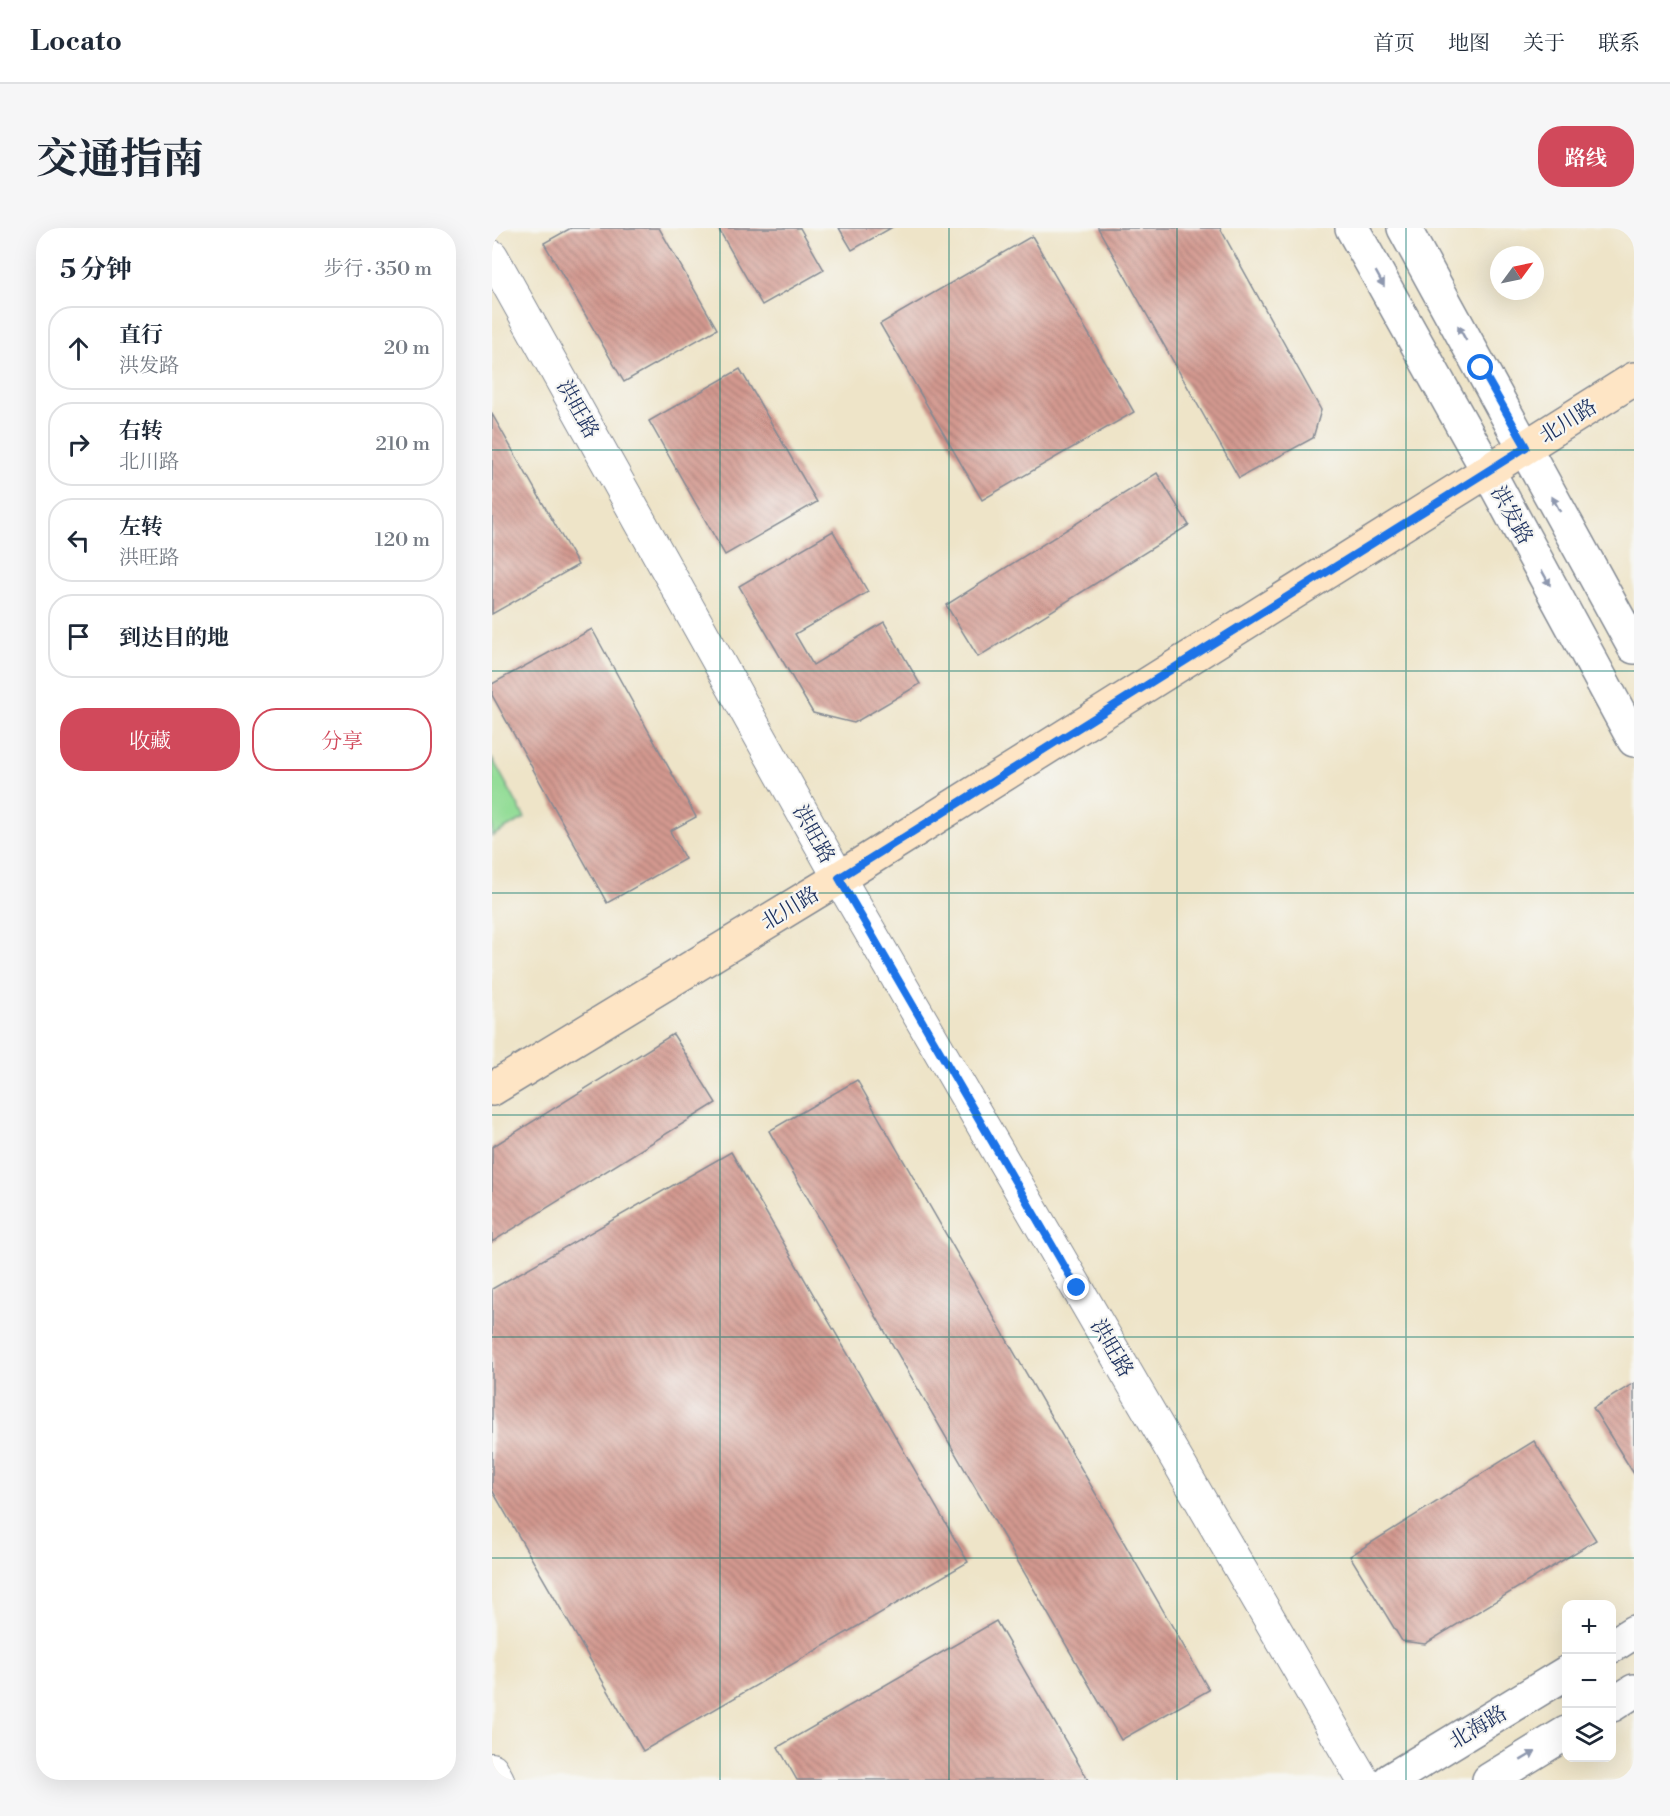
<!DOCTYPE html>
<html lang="zh">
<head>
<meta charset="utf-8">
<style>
	body { margin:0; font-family:"Libre Bodoni","Noto Serif SC",serif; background:#f6f6f7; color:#1f2937 }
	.controls { position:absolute; right:18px; bottom:18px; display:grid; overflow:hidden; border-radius:12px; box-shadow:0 6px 24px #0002 }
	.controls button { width:54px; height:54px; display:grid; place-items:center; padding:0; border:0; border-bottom:2px solid #e0e1e3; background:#fff; color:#1f2937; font:30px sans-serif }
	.compass { position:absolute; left:998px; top:18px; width:54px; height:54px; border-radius:50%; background:#fff; box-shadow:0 6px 24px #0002; rotate:57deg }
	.stop { position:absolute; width:18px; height:18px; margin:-14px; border:4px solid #1a73e8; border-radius:50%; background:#fff }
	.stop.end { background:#1a73e8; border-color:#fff; box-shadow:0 2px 6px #0008 }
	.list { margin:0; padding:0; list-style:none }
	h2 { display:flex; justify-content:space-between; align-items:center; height:78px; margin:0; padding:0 24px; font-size:26px }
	h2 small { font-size:20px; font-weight:400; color:#747a83 }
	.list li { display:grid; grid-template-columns:39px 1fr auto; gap:18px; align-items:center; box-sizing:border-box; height:84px; margin:0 12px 12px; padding:0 12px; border:2px solid #e0e1e3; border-radius:24px }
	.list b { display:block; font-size:22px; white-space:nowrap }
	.list p { margin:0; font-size:20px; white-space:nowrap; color:#747a83 }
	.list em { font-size:20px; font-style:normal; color:#747a83 }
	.actions { display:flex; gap:12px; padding:18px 24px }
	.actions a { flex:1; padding:14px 0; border:2px solid #d1495b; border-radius:24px; text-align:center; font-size:21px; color:#d1495b }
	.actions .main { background:#d1495b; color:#fff }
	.icon { flex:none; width:33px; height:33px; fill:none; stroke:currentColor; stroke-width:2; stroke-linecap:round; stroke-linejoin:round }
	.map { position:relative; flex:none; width:1142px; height:1552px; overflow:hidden; border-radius:24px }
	header { display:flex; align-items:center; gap:36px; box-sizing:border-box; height:84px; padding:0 30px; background:#fff; border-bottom:2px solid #e0e1e3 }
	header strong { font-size:28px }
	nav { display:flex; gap:33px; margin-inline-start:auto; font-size:21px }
	.intro { display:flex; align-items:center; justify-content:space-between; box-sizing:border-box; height:144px; padding:0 36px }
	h1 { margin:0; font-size:42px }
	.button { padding:15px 27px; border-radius:24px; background:#d1495b; color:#fff; font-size:21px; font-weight:700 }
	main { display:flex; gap:36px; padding:0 36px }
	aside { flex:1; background:#fff; border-radius:24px; box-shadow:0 6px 24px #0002 }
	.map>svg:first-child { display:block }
	.green { fill:#94dd98; stroke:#58867b; stroke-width:1.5 }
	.building { fill:url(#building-back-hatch) }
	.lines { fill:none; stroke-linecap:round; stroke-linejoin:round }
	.minor-casing { stroke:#848a93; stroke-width:34 }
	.tertiary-casing { stroke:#848a93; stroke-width:36 }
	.secondary-casing { stroke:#848a93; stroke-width:36 }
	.minor { stroke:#fff; stroke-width:32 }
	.tertiary { stroke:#fff; stroke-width:33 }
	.secondary { stroke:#fee5c5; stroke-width:33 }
	.oneway { fill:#8d97ae }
	.route { stroke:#1a73e8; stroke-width:8 }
	.grid { fill:none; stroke:#0f766e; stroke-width:1.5; stroke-opacity:0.55 }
	.labels { text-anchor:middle; stroke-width:4.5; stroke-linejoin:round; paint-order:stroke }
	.street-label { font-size:21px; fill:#1b2f5e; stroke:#f6f6f2 }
</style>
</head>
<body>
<header>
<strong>Locato</strong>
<nav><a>首页</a><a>地图</a><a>关于</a><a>联系</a></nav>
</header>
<div class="intro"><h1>交通指南</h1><a class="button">路线</a></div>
<main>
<aside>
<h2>5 分钟<small>步行 · 350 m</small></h2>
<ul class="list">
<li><svg class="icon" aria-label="ahead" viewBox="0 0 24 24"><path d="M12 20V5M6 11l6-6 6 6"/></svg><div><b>直行</b><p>洪发路</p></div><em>20 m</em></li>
<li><svg class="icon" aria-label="right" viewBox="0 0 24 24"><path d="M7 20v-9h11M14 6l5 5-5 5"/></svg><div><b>右转</b><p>北川路</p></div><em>210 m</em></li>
<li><svg class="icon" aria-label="left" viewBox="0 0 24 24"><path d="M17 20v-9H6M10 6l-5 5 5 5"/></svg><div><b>左转</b><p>洪旺路</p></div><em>120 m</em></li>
<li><svg class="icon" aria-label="arrive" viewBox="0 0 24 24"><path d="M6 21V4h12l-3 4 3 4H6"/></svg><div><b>到达目的地</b></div></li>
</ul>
<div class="actions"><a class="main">收藏</a><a>分享</a></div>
</aside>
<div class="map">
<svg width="1142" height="1552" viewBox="0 0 1142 1552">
	<defs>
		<pattern id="building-back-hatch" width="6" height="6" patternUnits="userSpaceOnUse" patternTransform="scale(1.5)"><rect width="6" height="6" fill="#d3998f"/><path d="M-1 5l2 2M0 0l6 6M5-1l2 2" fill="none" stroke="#aa7d78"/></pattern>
	</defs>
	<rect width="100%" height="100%" fill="#f6f6f2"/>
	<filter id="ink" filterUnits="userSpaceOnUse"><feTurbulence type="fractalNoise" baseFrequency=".0167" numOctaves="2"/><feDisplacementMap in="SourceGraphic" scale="12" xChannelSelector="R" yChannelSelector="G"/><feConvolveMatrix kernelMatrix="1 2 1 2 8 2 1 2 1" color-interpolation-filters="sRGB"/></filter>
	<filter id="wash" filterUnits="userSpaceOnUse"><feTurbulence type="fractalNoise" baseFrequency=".008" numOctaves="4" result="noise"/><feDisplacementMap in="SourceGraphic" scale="24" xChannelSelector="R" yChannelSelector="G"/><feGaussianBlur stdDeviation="1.35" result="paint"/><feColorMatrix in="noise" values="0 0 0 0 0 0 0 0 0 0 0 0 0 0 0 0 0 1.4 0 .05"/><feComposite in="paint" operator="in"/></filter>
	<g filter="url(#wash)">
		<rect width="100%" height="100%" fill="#eee4c8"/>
		<path class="green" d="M0,530L33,590L0,608Z"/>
		<g id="blocks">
			<g class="building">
				<path d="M79,0H167L225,101L132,154L52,15Z"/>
				<path d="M226,0H308L332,42L270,77Z"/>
				<path d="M347,0H399L360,22Z"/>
				<path d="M606,0H728L829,182L821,210L747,250Z"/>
				<path d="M540,8L642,184L490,272L388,96Z"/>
				<path d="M248,141L325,274L233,327L157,193Z"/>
				<path d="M0,186L86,337L0,386Z"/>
				<path d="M665,245L697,297L486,429L454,377Z"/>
				<path d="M341,303L376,364L303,406L321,437L392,394L428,456L362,495L321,485L247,358Z"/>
				<path d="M100,401L204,589L178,603L193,631L115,675L0,467V456Z"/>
				<path d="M181,806L224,875L0,1014V919Z"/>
				<path d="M365,852L717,1462L629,1512L277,903Z"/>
				<path d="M239,924L476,1334L151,1523L0,1262V1061Z"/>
				<path d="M1142,1155V1246L1101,1180Z"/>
				<path d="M1042,1213L1104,1312L933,1416L910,1413L858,1328Z"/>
				<path d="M504,1393L596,1552H305L286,1519Z"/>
			</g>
		</g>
	</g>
	<g filter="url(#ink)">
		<use href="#blocks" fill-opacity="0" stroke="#848a93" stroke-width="1.5"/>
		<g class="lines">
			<defs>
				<g id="minor">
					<path d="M0,28L347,650L871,1552"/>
					<path d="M0,1541L6,1552"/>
				</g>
				<g id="tertiary">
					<path d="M860,0L996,243L1142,512"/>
					<path d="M912,0L1142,419"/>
					<path d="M1120,1418L1142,1404"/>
					<path d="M1120,1477L1142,1463"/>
					<path d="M898,1552L1074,1445"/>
					<path d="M997,1552L1074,1505"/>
				</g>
				<path id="secondary" d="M0,861L347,650L1142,151"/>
			</defs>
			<use href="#minor" class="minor-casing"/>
			<use href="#tertiary" class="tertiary-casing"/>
			<use href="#secondary" class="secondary-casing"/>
			<use href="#minor" class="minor"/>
			<use href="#tertiary" class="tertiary"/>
			<use href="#secondary" class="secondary"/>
		</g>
		<defs><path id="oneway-solid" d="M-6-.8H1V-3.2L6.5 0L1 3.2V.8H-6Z" transform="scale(1.5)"/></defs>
		<g class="oneway">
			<use href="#oneway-solid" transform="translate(888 51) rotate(61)"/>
			<use href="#oneway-solid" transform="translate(970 105) rotate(-119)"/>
			<use href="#oneway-solid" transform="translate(1064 276) rotate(-118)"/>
			<use href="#oneway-solid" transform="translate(1054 350) rotate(61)"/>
			<use href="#oneway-solid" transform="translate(1036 1528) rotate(-31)"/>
		</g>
	</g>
	<g class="lines" filter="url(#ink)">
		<path class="route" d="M585,1060L347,650L1034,219L989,140"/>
	</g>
	<path class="grid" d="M228,0V1552M457,0V1552M685,0V1552M914,0V1552M0,222H1142M0,443H1142M0,665H1142M0,887H1142M0,1109H1142M0,1330H1142"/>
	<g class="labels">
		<g class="street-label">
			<text transform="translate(86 181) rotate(61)" y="7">洪旺路</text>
			<text transform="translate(1076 193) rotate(-32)" y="7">北川路</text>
			<text transform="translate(1020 287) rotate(61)" y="7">洪发路</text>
			<text transform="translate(322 606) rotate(61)" y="7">洪旺路</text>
			<text transform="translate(298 680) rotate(-31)" y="7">北川路</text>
			<text transform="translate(620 1120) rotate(60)" y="7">洪旺路</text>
			<text transform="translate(986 1499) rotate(-31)" y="7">北海路</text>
		</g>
	</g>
</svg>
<div class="controls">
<button>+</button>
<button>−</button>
<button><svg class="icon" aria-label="layers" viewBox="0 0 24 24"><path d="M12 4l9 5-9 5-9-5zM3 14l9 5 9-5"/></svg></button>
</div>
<svg class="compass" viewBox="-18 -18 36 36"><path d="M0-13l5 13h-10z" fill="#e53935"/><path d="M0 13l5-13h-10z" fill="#747a83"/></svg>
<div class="stop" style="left:989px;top:140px"></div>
<div class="stop end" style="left:585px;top:1060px"></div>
</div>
</main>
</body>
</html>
